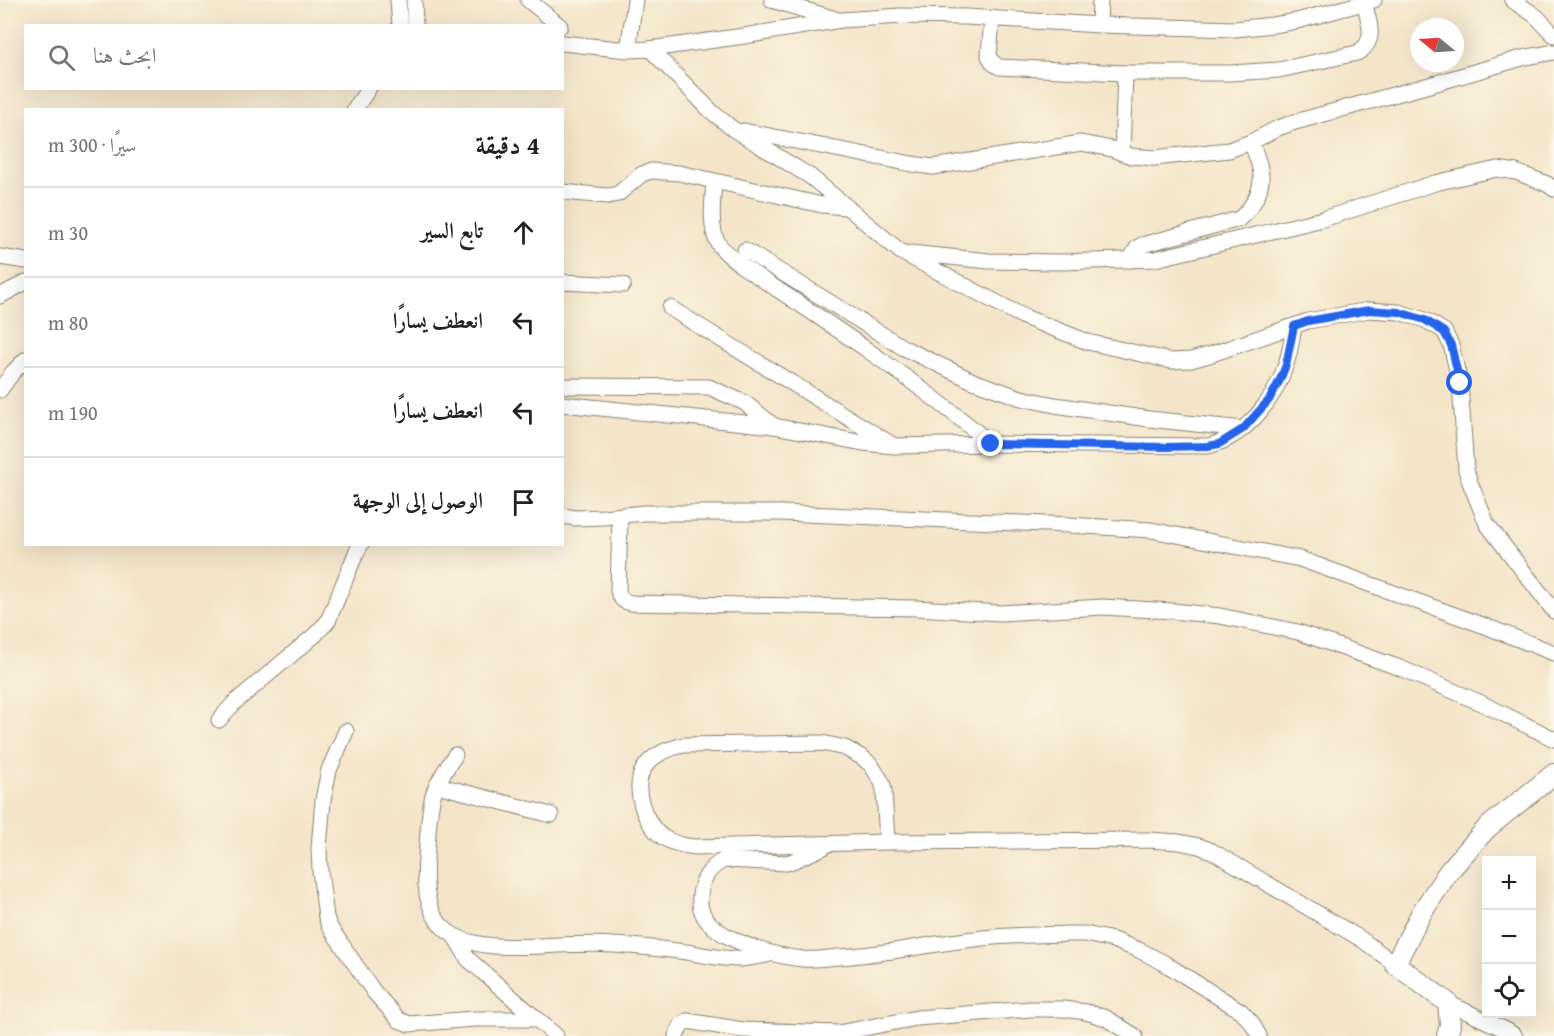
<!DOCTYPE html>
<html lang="ar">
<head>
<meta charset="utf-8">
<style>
	body { margin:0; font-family:"Gentium Book Plus",Amiri,serif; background:#f2f2f2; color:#222; direction:rtl }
	.controls { position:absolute; right:18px; bottom:18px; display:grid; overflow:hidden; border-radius:0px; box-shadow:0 6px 24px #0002 }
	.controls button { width:54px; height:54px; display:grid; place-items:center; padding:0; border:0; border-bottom:2px solid #e0e0e0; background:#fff; color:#222; font:30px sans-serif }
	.compass { position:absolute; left:1410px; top:18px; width:54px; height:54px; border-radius:50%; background:#fff; box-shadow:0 6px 24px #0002; rotate:288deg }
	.stop { position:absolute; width:18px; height:18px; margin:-14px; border:4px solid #2563eb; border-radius:50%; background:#fff }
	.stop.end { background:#2563eb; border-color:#fff; box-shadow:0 2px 6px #0008 }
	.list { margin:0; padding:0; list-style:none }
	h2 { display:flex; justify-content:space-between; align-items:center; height:78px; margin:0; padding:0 24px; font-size:26px }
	h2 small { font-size:20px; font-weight:400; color:#767676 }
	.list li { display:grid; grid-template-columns:39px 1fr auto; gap:18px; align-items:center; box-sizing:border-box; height:90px; padding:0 24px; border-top:2px solid #e0e0e0 }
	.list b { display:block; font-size:22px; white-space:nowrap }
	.list em { font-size:20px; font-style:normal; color:#767676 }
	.icon { flex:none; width:33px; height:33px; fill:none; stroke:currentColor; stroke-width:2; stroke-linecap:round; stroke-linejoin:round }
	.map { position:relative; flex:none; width:1554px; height:1036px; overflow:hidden; direction:ltr }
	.search { position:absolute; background:#fff; box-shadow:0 6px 24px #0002; left:24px; top:24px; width:540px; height:66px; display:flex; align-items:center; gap:15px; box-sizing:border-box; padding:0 21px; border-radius:0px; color:#767676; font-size:22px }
	.panel { position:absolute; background:#fff; box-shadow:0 6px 24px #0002; left:24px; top:108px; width:540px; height:438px; border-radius:0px; direction:rtl }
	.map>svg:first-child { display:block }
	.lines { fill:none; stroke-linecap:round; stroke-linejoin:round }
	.minor-casing { stroke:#888072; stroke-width:17 }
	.major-casing { stroke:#888072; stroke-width:22 }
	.minor { stroke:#fff; stroke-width:15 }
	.major { stroke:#fff; stroke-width:20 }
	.route { stroke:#2563eb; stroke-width:8 }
</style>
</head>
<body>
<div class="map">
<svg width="1554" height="1036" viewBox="0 0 1554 1036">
	<rect width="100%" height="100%" fill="#fcf5e5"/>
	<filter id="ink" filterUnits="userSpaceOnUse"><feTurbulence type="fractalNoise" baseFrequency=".0167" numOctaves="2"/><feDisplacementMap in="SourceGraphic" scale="12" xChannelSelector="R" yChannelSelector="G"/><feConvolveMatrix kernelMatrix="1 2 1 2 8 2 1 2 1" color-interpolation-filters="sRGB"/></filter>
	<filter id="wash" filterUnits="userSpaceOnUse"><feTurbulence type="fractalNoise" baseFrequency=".008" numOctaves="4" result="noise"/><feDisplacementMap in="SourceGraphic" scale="24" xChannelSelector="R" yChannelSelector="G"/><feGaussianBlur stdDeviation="1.35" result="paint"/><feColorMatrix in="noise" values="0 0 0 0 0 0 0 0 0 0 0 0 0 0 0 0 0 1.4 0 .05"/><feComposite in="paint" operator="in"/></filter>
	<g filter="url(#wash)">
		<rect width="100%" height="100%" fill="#f4e5c9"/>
	</g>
	<g filter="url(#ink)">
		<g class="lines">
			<defs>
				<g id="minor">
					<path d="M398,0L400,26"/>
					<path d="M414,0L415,26"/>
					<path d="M528,0L560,26"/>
					<path d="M772,0L835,19"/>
					<path d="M1512,0L1536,16L1554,35"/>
					<path d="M992,18L989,56L993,63L999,67L1125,73H1230L1279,70L1357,53C1378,41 1369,22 1364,3"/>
					<path d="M1099,25L1100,0"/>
					<path d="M562,43L628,50L650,49L744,36L841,20L901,16L966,17L1099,25L1235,29L1273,25L1297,21L1374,0"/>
					<path d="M650,49L712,112L733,129L811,177L901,252L1024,317L1088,342L1172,361L1191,360L1209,355L1308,321L1369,310L1399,312L1425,320L1444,331L1451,345L1460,383L1466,470L1471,485L1487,524L1554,611"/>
					<path d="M628,50L635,0"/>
					<path d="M354,110L369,88"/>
					<path d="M744,131L912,164L933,167L1081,143L1112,149L1131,156L1154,158L1229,150L1251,142L1278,128L1295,122L1433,84L1522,58L1554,52"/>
					<path d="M1122,153L1125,73"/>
					<path d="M714,181C713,198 709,228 718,243C723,252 734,259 742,266C827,322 913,378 991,444"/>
					<path d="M562,192L608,196L618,194L642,174L651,171L679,173L822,205L845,207"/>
					<path d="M745,250L904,348L973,381L1021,398L1055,405L1149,419L1243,429"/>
					<path d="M910,253L989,261L1061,262L1155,259L1323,219L1435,183L1497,169L1516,172L1547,184L1554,189"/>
					<path d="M0,257L26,261"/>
					<path d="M1130,260L1137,248L1142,245L1239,219C1251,209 1262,192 1261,176C1261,164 1255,153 1251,142"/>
					<path d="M562,282L623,285"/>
					<path d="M0,296L26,282"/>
					<path d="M670,308L891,444"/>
					<path d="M568,386L709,387L745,403L774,426"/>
					<path d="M0,390L13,372L26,359"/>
					<path d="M562,404L774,426L863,443L894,446L991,444L1208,446C1244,438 1274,401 1285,367C1290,354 1292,339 1294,326"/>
					<path d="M562,516L576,518L603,517L644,513H781L1069,525L1151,530L1300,559L1485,626L1554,653"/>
					<path d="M620,516L618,591C620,599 623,601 631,603L916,608L1001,613L1102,607L1173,611L1220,616L1298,632L1400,668L1481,703L1554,739"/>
					<path d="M219,720L234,703L315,635L328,621L356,553L361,544"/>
					<path d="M346,731L329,770L323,800L319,848L320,871L326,917L329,926L374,992L399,1020L409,1024L474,1019H536"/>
					<path d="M455,755C447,768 437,781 433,795C428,816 428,838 426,859C419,945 471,949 540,946C564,945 589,943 613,945C638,946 661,949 686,952C704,955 722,959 740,959C749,958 759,956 767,955"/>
					<path d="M437,785L551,815"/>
					<path d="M887,842L884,790L882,782L871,765L863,758L845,748L822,743L684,745C670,748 656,753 647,764C629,784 644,825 664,838C674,844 684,846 695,847L887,842L1149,840L1179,842L1199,846L1212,851L1361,939L1395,964"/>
					<path d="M824,847L795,860L787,863L724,860C710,867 701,880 700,896C698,915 710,926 725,935C749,948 776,956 803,959C815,960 827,958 839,957C885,954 929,944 975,939C1006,935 1038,935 1070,934H1085L1113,940L1139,950L1164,963L1241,1011L1252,1023L1259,1036"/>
					<path d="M455,937L468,959L556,1036"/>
					<path d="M1448,1003L1508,1031L1515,1036"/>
					<path d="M676,1036L682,1024L687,1021L743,1030L838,1033L917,1018L1030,1009H1063L1086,1012L1106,1018L1135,1036"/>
				</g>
				<path id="major" d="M1447,1036L1450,1025L1448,1003L1395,964L1422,912L1449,871L1487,828L1554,774"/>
			</defs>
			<use href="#minor" class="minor-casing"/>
			<use href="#major" class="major-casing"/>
			<use href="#minor" class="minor"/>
			<use href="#major" class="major"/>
		</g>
	</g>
	<g class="lines" filter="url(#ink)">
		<path class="route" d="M991,444L1165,447L1208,446L1219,444L1243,429L1269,400L1280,380L1286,365L1294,326L1308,321L1369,310L1399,312L1425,320L1444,332L1451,345L1460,383"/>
	</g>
</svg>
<div class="controls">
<button>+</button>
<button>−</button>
<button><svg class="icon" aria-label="locate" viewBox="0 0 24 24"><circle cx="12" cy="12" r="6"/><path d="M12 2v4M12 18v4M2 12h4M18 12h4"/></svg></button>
</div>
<svg class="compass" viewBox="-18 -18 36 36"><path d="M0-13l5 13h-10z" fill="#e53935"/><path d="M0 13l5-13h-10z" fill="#767676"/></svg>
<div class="stop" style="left:1460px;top:383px"></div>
<div class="stop end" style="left:991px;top:444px"></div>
<div class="search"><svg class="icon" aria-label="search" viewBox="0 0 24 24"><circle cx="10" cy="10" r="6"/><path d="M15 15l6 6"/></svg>ابحث هنا</div>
<section class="panel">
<h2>4 دقيقة<small>سيرًا · 300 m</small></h2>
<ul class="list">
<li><svg class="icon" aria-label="ahead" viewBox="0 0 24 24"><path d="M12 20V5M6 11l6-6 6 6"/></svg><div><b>تابع السير</b></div><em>30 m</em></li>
<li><svg class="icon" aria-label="left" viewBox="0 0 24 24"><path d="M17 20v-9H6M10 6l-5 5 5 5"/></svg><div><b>انعطف يسارًا</b></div><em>80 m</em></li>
<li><svg class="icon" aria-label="left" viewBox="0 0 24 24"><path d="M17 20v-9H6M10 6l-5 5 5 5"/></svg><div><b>انعطف يسارًا</b></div><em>190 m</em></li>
<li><svg class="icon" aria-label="arrive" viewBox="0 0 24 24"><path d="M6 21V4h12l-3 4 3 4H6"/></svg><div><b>الوصول إلى الوجهة</b></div></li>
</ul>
</section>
</div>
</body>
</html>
